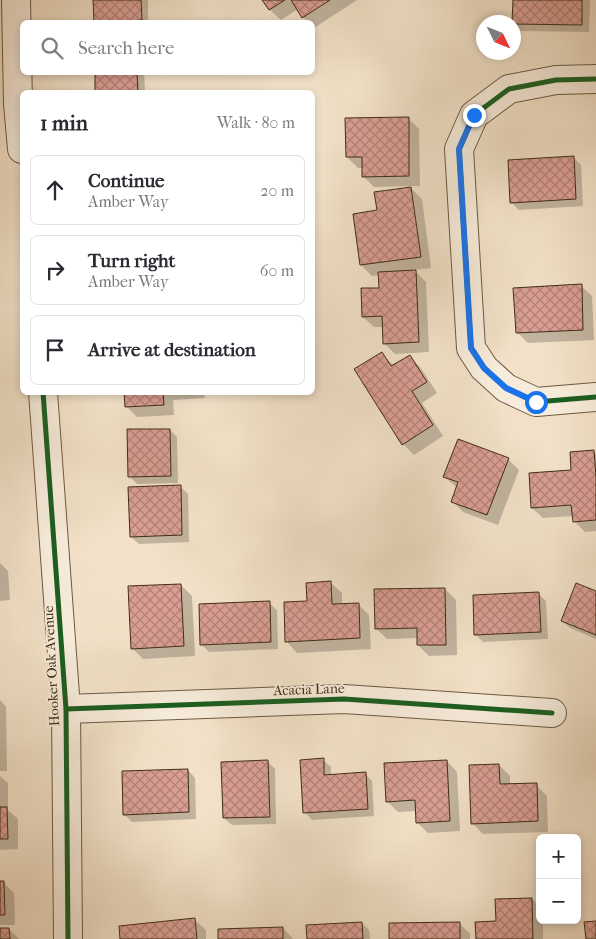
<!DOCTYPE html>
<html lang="en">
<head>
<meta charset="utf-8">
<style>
	body { margin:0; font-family:"IM FELL French Canon",serif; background:#f7f7f7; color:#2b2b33 }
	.controls { position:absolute; right:15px; bottom:15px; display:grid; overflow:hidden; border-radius:8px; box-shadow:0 2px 8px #0003 }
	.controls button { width:45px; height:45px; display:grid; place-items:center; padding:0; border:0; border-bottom:1px solid #e1e1e2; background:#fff; color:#2b2b33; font:25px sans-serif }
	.compass { position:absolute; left:476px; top:15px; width:45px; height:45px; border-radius:50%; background:#fff; box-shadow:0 2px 8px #0003; rotate:133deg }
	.stop { position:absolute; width:15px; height:15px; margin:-11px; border:4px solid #1a73e8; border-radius:50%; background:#fff }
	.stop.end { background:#1a73e8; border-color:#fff; box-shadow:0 1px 5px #0008 }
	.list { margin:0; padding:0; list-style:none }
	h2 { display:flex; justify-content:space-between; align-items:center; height:65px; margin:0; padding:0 20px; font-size:21px }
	h2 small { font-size:16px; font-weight:400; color:#7c7c81 }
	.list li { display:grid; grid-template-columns:32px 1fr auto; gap:15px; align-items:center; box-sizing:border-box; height:70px; margin:0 10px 10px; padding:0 10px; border:1px solid #e1e1e2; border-radius:8px }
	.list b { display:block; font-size:19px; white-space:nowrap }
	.list p { margin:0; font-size:16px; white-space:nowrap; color:#7c7c81 }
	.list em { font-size:16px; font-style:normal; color:#7c7c81 }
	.icon { flex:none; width:28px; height:28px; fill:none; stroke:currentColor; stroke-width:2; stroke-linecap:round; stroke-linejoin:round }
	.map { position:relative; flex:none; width:596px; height:939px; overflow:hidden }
	.search { position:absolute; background:#fff; box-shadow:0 2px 8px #0003; left:20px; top:20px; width:295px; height:55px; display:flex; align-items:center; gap:12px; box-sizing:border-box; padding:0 18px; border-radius:8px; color:#7c7c81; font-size:19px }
	.panel { position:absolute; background:#fff; box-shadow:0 2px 8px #0003; left:20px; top:90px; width:295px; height:305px; border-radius:8px }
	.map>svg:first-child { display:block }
	.shadow { fill:#0003 }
	.building { fill:url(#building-cross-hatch); stroke:#402d14 }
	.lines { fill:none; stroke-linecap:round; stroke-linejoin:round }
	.minor-casing { stroke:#6c5a41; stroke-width:30 }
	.minor { stroke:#f7ecdb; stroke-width:28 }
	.cycleway-casing { stroke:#f7ecdb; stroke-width:8 }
	.cycleway { stroke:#1b5e20; stroke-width:5 }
	.route { stroke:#1a73e8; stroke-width:6 }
	.labels { text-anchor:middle; stroke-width:4; stroke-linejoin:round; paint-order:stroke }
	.street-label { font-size:14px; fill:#402d14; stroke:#f7ecdb }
</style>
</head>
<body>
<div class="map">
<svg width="596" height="939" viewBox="0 0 596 939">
	<defs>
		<pattern id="building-cross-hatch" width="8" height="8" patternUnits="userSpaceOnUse" patternTransform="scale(1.25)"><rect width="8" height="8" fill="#da9e94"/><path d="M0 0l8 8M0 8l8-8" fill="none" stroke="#b28178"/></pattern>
	</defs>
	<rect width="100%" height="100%" fill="#f2e1c8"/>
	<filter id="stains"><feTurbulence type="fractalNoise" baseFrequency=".004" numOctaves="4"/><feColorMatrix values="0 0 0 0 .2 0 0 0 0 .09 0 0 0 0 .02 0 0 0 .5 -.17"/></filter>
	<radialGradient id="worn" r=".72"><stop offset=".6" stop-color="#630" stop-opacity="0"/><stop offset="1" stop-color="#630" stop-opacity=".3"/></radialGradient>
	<g class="shadow">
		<path d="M94,0H148V22H95Z"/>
		<path d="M264,0H357L314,28L312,27V22H308L303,17L298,9L281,20L270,10Z"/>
		<path d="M514,0H590L589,32L521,31L513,22Z"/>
		<path d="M96,72H144L145,92H97Z"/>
		<path d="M408,118L419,129L420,186L374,187L363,176V168H358L347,157Z"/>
		<path d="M574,158L581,165L583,206L519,210L511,202Z"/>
		<path d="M410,187L422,199L431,268L414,270L426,282L429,352L395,354L384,343V327H374L363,317L380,289V275L372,276L361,265L379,212Z"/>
		<path d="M581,286L592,296L594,340L528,343L517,332Z"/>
		<path d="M381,353L394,366L409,356L420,367L437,393L422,403L443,436L414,455L403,444Z"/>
		<path d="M125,392H204L205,398L173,400L174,415L137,417L126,406Z"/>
		<path d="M170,430L177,437L178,483L137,484L129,476Z"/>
		<path d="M594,452L596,454V531L585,532L574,521L573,516L543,518L532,508Z"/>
		<path d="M508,459L519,470L498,525L463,512L452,501L457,488L445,477Z"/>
		<path d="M180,486L188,494L189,542L139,544L131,537Z"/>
		<path d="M0,563L8,571L10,600L0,601Z"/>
		<path d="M331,583L342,593V605L358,604L369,615L371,649L297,653L287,642L308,602Z"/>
		<path d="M181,585L192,596L195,656L143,659L132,648Z"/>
		<path d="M445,589L456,600L457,655L429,656L418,645V638L387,639L376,628Z"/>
		<path d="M596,593V639L570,628L562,621Z"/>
		<path d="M539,594L546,601L548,639L483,642L476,635Z"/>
		<path d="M269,603L277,610L278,649L209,652L201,644Z"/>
		<path d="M0,700L6,707L7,771H0Z"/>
		<path d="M323,760L331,767V776L365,774L372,781L374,816L312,820L305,812Z"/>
		<path d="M267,761L275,769L276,824L232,825L224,818Z"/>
		<path d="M447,761L457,772L460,831L428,833L417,822V811L398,812L387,801Z"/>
		<path d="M499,765L510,776V785H536L547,796L548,832L483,834L472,823Z"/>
		<path d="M188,770L195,778L196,819L132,822L124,814Z"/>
		<path d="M0,776L8,783V810L18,819V849L0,850Z"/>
		<path d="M0,882H3L14,893L15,925H0Z"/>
		<path d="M532,899L540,907V920H543V939H477L497,923Z"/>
		<path d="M195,920L206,930V939H122Z"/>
		<path d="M362,923L369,930L370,939H309Z"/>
		<path d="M459,923L470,934V939H390Z"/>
		<path d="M283,928L293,939H220Z"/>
		<path d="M9,929L19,939H0V930Z"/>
	</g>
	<g class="building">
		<path d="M93,0H141L142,20L130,21V22H94Z"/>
		<path d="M262,0H285L269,10Z"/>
		<path d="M291,0H330L302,18Z"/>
		<path d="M513,0H582V25L514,24V22H512Z"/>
		<path d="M95,72H137L138,92H95Z"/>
		<path d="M409,117V176L362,177V157H346L345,118Z"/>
		<path d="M574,156L576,199L510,203L508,160Z"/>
		<path d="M411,187L421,257L360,265L353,214L377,210L374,192Z"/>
		<path d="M416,270L419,342L383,344L382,316L362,317L361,288H379L378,272Z"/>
		<path d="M582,284L583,330L516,333L513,288Z"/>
		<path d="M382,352L391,366L410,355L427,382L412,391L433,425L402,445L354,369Z"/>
		<path d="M124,392H163L164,405L125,407Z"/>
		<path d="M127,429H170L171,476L128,477Z"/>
		<path d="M458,439L509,458L487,515L451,502L458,482L443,477Z"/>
		<path d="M594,450L596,477V520L573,522L571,505L531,508L529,473L571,470L570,452Z"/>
		<path d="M181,485L182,535L130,537L128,487Z"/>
		<path d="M331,581L332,604L359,603L360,638L285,642L284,602L307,601L306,583Z"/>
		<path d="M576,583L596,591V635L561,621Z"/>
		<path d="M181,584L184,646L131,649L128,586Z"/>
		<path d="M445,588L446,645H417V628L375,629L374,589Z"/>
		<path d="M539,592L541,632L474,635L473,595Z"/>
		<path d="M270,601L271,642L200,645L199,604Z"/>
		<path d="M324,758V775L366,772L368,809L303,813L300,760Z"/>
		<path d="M268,760L270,817L223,818L221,762Z"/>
		<path d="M447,760L450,821L416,823L415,800L386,802L384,763Z"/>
		<path d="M499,764L500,784L537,783L538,821L471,824L469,765Z"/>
		<path d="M188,769L189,812L123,815L122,771Z"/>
		<path d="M0,807H7L8,839H0Z"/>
		<path d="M0,881H4L5,915H0Z"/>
		<path d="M532,898L533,939H476L475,922L496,921L495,899Z"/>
		<path d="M195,918L197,939H120L119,926Z"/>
		<path d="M596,921V939H586L584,922Z"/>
		<path d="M362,922L363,939H307L306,925Z"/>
		<path d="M460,922V939H389V923Z"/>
		<path d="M283,927V939H218V929Z"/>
		<path d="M0,928H9L10,939H0Z"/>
	</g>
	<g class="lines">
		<defs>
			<g id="minor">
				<path d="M16,0L18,104L22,149"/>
				<path d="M596,79L556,80L509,89L474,115L459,149L471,348L484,368L506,388L536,402L596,397"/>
				<path d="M43,392L66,709L68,939"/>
				<path d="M66,709L344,699L552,713"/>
			</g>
		</defs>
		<use href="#minor" class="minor-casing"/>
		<use href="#minor" class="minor"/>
		<defs>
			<g id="cycleway">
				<path d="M596,79L556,80L509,89L474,115L459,149L471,348L484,368L506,388L536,402L596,397"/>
				<path d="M43,392L66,709L68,939"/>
				<path d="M66,709L344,699L552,713"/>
			</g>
		</defs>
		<use href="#cycleway" class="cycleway-casing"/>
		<use href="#cycleway" class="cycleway"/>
	</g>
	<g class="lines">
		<path class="route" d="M474,115L459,149L471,348L484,368L506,388L536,402"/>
	</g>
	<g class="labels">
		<g class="street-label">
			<text transform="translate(51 666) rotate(-93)" y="5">Hooker Oak Avenue</text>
			<text transform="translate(309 689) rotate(-2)" y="5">Acacia Lane</text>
		</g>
	</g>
	<rect width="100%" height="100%" filter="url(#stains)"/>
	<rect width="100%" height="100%" fill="url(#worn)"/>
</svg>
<div class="controls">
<button>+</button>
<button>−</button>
</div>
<svg class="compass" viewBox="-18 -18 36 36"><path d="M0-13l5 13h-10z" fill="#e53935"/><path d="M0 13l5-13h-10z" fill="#7c7c81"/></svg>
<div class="stop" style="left:536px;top:402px"></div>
<div class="stop end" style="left:474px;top:115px"></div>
<div class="search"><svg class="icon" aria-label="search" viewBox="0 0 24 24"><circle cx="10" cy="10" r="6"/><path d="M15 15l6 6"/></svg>Search here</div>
<section class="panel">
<h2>1 min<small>Walk · 80 m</small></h2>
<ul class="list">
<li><svg class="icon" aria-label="ahead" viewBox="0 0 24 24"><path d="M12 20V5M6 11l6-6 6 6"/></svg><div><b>Continue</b><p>Amber Way</p></div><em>20 m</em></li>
<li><svg class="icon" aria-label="right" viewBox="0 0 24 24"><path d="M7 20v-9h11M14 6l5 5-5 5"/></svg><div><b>Turn right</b><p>Amber Way</p></div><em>60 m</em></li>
<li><svg class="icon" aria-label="arrive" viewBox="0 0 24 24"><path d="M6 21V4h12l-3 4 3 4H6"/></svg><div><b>Arrive at destination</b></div></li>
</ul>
</section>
</div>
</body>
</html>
